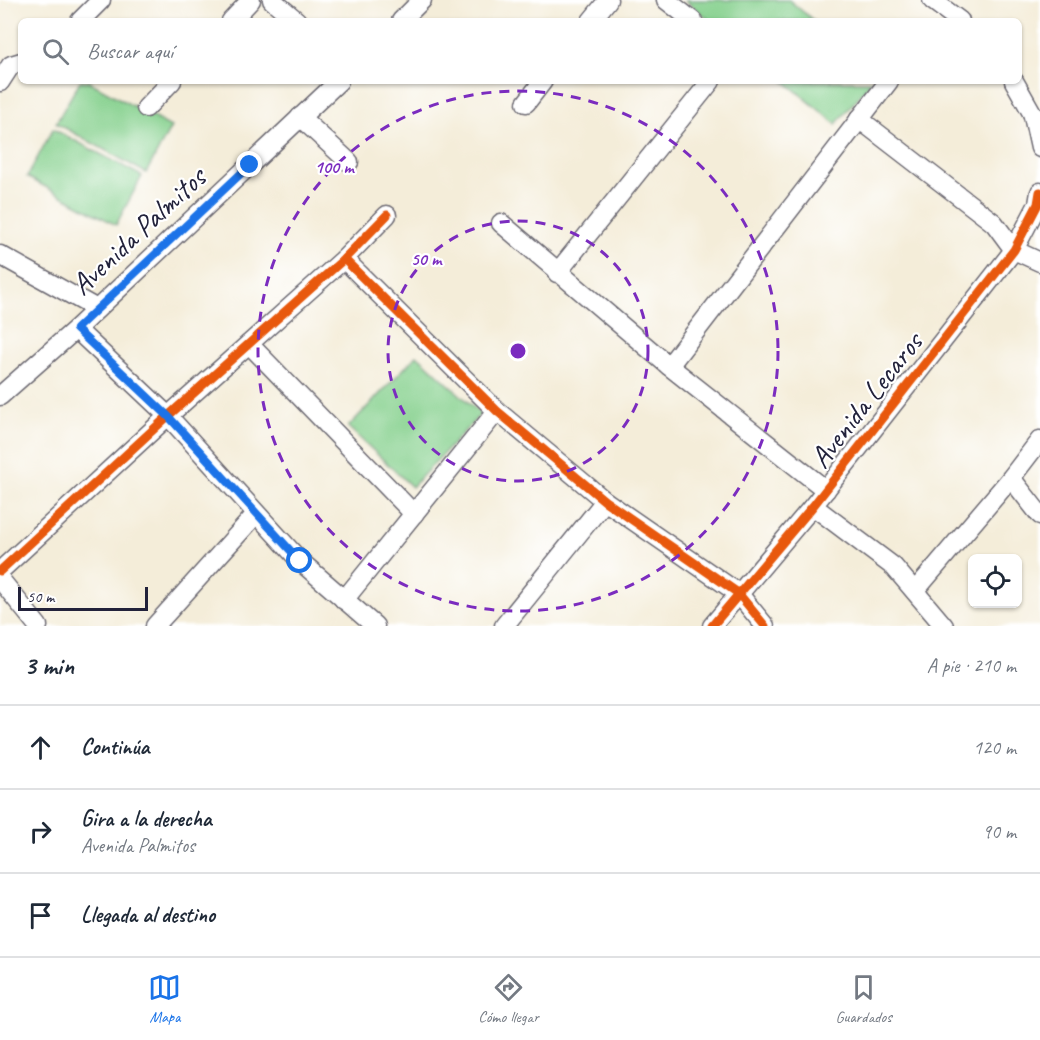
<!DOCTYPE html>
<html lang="es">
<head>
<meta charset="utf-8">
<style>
	body { margin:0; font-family:Caveat,sans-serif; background:#f6f6f7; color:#1f2937 }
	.controls { position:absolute; right:18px; bottom:18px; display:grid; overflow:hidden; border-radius:9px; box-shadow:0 2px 4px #0004 }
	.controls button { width:54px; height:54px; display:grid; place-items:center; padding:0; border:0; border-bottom:2px solid #e0e1e3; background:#fff; color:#1f2937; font:30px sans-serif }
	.scale { position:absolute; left:18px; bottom:15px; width:130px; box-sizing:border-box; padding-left:6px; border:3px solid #22223b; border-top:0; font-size:16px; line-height:21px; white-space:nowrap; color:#22223b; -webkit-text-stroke:4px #fff; paint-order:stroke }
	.stop { position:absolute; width:18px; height:18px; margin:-14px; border:4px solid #1a73e8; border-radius:50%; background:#fff }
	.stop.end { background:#1a73e8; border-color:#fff; box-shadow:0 2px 6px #0008 }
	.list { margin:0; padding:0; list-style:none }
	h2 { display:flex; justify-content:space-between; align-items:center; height:78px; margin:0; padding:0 24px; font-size:26px }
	h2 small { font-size:20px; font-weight:400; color:#747a83 }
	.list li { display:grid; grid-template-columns:39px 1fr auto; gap:18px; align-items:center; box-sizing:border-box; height:84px; padding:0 24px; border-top:2px solid #e0e1e3 }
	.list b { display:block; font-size:22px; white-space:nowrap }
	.list p { margin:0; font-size:20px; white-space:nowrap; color:#747a83 }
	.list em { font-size:20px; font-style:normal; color:#747a83 }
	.icon { flex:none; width:33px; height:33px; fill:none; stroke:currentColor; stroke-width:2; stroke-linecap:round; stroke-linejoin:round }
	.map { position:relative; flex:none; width:1040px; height:626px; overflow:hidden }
	.search { position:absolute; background:#fff; box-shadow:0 2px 4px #0004; left:18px; right:18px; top:18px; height:66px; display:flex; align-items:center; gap:15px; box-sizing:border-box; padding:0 21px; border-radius:9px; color:#747a83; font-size:22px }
	.sheet { height:330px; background:#fff }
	nav { display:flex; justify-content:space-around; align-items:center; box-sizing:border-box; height:84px; border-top:2px solid #e0e1e3; background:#fff; font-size:16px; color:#747a83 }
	nav a { display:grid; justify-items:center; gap:3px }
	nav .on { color:#1a73e8 }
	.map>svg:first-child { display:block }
	.green { fill:#85d08d; stroke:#547964; stroke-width:1.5 }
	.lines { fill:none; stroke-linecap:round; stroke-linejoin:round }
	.minor-casing { stroke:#6c6972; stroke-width:21 }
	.minor { stroke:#fff; stroke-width:18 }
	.cycleway-casing { stroke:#fff; stroke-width:13 }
	.cycleway { stroke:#e8590c; stroke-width:9 }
	.route { stroke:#1a73e8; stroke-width:8 }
	.ring { fill:none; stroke:#7b2cbf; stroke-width:3; stroke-dasharray:10 8 }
	.labels { text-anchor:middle; stroke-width:4.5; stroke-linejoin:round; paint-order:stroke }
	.street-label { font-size:30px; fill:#22223b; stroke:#fff }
	.centre { fill:#7b2cbf; stroke:#fff; stroke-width:3 }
	.ring-label { font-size:18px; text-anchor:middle; font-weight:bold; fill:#7b2cbf; stroke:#fff; stroke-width:4.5; stroke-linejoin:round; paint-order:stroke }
</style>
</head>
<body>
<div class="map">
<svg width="1040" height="626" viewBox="0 0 1040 626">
	<rect width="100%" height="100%" fill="#fff"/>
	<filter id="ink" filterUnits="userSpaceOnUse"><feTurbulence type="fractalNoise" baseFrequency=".0167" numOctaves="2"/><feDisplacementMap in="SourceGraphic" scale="12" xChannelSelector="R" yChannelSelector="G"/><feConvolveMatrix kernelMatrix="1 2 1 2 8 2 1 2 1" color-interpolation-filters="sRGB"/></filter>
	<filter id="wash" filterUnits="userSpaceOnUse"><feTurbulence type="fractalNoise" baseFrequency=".008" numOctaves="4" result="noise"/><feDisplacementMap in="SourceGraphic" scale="24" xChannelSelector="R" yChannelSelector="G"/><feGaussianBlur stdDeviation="1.35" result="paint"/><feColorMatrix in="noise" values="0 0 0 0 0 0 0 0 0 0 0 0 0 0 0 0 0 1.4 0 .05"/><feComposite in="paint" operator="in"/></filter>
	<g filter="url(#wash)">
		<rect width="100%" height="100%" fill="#f4edd9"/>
		<g class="green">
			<path d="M685,0H789L814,21H710Z"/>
			<path d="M80,81H88L171,127L146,173L56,123Z"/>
			<path d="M784,81H872L836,124Z"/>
			<path d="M53,129L142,176L116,225L27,177Z"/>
			<path d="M417,355L481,414L412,487L348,427Z"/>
		</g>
	</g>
	<g filter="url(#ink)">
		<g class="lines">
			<defs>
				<g id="minor">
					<path d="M272,0L297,21"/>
					<path d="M666,0L693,21"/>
					<path d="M932,0L960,21"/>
					<path d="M80,21L101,0"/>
					<path d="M231,21L251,0"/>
					<path d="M401,21L422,0"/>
					<path d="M591,21L608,0"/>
					<path d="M1014,81L1040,127"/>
					<path d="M0,82L11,65L21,62"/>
					<path d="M526,103L543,81"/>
					<path d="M146,108L172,81"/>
					<path d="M1033,116L1040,148"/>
					<path d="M300,117L349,162"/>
					<path d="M859,119L994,223L1014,250L1040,262"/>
					<path d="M501,223L669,366L826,490"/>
					<path d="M0,255L97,309"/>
					<path d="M344,259L497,411L605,501L738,593L765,626"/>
					<path d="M557,273L711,81"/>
					<path d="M76,329L168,416L300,561L375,626"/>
					<path d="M249,344L414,514"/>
					<path d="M669,366L889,81"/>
					<path d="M0,396L76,329L339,81"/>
					<path d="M1011,478L1040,515"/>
					<path d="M813,506L894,567L944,626"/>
					<path d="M0,571L168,416L344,259L387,215"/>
					<path d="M0,579L38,626"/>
					<path d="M915,591L1011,478L1040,440"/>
					<path d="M344,600L497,411"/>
					<path d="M155,626L256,514"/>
					<path d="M504,626L605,501"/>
					<path d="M712,626L813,506L1014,250L1038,204L1040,192"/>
				</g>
			</defs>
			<use href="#minor" class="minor-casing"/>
			<use href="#minor" class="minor"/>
			<defs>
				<g id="cycleway">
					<path d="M344,259L497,411L605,501L738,593L765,626"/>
					<path d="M0,571L168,416L344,259L387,215"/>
					<path d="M712,626L813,506L1014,250L1038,204L1040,192"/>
				</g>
			</defs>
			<use href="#cycleway" class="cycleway-casing"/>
			<use href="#cycleway" class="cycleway"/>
		</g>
	</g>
	<g class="lines" filter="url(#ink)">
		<path class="route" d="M250,165L76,329L168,416L300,561"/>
	</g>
	<g class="ring">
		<circle cx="518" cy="351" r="130"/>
		<circle cx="518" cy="351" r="260"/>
	</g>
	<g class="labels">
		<g class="street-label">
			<text transform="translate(138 231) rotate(-43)" y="10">Avenida Palmitos</text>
			<text transform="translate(866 400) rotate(-52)" y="10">Avenida Lecaros</text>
		</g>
	</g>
	<circle cx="518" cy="351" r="9" class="centre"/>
	<g class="ring-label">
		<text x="334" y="173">100 m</text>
		<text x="426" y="265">50 m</text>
	</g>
</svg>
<div class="controls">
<button><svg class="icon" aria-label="locate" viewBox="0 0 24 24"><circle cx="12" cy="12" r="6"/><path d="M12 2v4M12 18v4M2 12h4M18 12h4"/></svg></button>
</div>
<div class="scale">50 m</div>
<div class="stop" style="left:300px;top:561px"></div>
<div class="stop end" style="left:250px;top:165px"></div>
<div class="search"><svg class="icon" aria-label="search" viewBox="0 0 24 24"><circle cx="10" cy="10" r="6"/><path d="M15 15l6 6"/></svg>Buscar aquí</div>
</div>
<section class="sheet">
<h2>3 min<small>A pie · 210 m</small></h2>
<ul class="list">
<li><svg class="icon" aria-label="ahead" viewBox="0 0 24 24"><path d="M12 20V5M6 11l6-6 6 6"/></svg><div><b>Continúa</b></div><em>120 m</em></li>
<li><svg class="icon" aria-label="right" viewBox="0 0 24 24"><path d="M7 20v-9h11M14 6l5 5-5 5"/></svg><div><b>Gira a la derecha</b><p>Avenida Palmitos</p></div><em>90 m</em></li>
<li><svg class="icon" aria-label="arrive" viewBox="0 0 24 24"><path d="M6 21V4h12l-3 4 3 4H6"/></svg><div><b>Llegada al destino</b></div></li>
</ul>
</section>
<nav>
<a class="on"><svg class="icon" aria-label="map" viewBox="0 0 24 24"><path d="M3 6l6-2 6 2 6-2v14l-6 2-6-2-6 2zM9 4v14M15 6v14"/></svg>Mapa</a>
<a><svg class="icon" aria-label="directions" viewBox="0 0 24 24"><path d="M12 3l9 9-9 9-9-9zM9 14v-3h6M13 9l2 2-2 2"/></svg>Cómo llegar</a>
<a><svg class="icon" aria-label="saved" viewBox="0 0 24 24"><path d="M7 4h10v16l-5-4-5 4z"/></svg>Guardados</a>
</nav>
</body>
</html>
